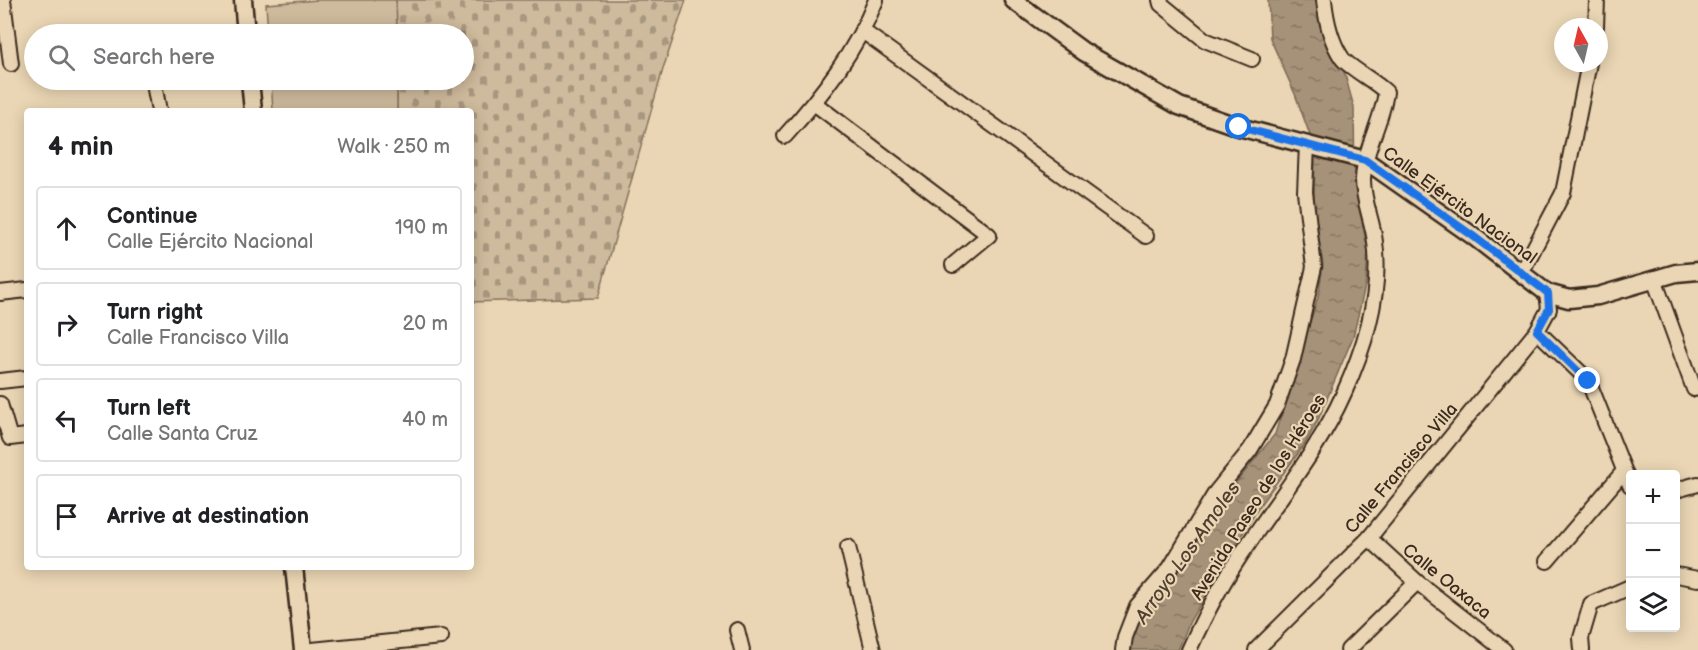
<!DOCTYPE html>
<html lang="en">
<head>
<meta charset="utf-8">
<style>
	body { margin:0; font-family:"Balsamiq Sans",sans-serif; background:#f6f6f6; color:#202124 }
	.controls { position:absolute; right:18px; bottom:18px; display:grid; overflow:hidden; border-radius:6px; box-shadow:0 3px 15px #0003 }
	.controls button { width:54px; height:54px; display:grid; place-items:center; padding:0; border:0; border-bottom:2px solid #e0e0e0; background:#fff; color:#202124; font:30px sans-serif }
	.compass { position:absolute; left:1554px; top:18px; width:54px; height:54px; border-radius:50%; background:#fff; box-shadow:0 3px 15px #0003; rotate:352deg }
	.stop { position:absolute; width:18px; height:18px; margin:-14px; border:4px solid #1a73e8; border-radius:50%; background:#fff }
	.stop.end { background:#1a73e8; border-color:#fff; box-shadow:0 2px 6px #0008 }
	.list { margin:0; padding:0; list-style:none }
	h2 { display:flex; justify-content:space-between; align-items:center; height:78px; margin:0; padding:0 24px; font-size:26px }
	h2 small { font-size:20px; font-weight:400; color:#757577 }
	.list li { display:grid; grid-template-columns:39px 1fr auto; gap:18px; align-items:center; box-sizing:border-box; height:84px; margin:0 12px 12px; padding:0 12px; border:2px solid #e0e0e0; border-radius:6px }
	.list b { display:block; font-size:22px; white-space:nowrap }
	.list p { margin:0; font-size:20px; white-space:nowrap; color:#757577 }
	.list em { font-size:20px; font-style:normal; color:#757577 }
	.icon { flex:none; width:33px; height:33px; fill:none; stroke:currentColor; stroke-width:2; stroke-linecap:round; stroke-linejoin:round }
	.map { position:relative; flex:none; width:1698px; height:650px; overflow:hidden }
	.search { position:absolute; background:#fff; box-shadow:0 3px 15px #0003; left:24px; top:24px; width:450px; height:66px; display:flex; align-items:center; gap:15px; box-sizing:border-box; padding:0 21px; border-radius:33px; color:#757577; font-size:22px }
	.panel { position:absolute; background:#fff; box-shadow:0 3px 15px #0003; left:24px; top:108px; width:450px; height:462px; border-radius:6px }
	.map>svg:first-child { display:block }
	.cemetery { fill:url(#cemetery-stones); stroke:#84725d; stroke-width:1.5 }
	.pitch { fill:#ceba9c; stroke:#84725d; stroke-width:1.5 }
	.water { fill:url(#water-ripples); stroke:#7b6855; stroke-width:1.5 }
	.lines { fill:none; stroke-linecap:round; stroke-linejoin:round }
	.minor-casing { stroke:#3b2a1e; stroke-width:18 }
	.tertiary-casing { stroke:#3b2a1e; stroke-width:21 }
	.minor { stroke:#ead6b4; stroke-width:14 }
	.tertiary { stroke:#ead6b4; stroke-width:16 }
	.route { stroke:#1a73e8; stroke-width:8 }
	.labels { text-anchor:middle; stroke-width:4.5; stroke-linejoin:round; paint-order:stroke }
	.street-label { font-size:18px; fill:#3b2a1e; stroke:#ead6b4 }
	.water-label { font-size:20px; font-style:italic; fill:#503f30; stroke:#ead6b4 }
</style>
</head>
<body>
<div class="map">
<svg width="1698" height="650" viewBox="0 0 1698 650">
	<defs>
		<pattern id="cemetery-stones" width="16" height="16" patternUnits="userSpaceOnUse" patternTransform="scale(1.5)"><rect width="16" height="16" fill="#ceba9c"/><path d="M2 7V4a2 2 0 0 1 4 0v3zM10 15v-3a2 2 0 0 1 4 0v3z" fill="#a8977f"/></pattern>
		<pattern id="water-ripples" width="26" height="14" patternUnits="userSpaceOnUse" patternTransform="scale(1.5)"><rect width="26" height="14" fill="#a69279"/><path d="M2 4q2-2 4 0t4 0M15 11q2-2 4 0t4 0" fill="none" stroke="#887763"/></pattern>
	</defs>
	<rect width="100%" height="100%" fill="#ead6b4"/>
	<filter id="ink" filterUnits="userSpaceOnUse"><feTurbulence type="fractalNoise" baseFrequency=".0167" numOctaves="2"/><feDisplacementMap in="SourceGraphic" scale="12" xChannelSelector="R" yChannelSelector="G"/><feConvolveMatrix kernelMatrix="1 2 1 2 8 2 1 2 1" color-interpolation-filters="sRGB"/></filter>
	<g filter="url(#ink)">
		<path class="cemetery" d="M396,0H686L663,69L598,298L471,302V111H397V80H464V34H397Z"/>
		<g class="pitch">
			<path d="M318,0H396L397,34H268L266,4Z"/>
			<path d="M271,80H397V111H273Z"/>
		</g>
		<path class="water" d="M1268,0H1324L1354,107L1355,189L1368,250L1366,282L1353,337L1318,420L1305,444L1262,502L1228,557L1190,621L1178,650H1126L1135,620L1159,586L1188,554L1216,508L1275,434L1318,297L1323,265L1314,206L1315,149L1295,94L1270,38Z"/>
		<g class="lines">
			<defs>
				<g id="minor">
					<path d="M3,0L11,64"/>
					<path d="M1160,0L1161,4L1205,40L1252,59"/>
					<path d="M1596,27L1597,0"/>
					<path d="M864,32L1146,236"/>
					<path d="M154,84L159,111"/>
					<path d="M814,103L989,235L953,265"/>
					<path d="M785,136C822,95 856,51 876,0"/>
					<path d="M1521,273L1563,193L1589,63"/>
					<path d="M1654,279L1694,389"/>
					<path d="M0,293L27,290"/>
					<path d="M1537,331L1588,380L1630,485"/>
					<path d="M0,381L27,378"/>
					<path d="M0,404L10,438L27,436"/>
					<path d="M1676,490L1698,484"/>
					<path d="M1369,538L1417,582L1504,650"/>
					<path d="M848,547L873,650"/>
					<path d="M1547,561L1624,471"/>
					<path d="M1676,575L1698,579"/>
					<path d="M737,630L742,650"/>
					<path d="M312,650L441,637"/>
					<path d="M1123,650L1125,637L1137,606L1170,568L1216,492L1250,450L1277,405L1293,359L1314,267L1305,192L1307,144"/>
					<path d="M1189,650C1206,612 1225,577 1249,543C1282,494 1320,447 1344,393C1365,347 1382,293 1375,242C1373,222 1363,201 1363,180C1364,149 1382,122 1386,92C1375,81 1348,67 1342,58C1331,42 1326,19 1324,0"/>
					<path d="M1256,650L1369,538L1537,331L1549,309L1547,293"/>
					<path d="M1348,650L1417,582"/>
					<path d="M1582,650L1581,638L1591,604L1630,587"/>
				</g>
				<g id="tertiary">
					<path d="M243,0L246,34"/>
					<path d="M1013,0L1084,52L1179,106L1239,127L1365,160L1473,236L1547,293L1569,299L1598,296L1676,273L1698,271"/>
					<path d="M250,80L253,111"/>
					<path d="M294,567L303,650"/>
				</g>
			</defs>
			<use href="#minor" class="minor-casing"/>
			<use href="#tertiary" class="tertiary-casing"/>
			<use href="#minor" class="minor"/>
			<use href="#tertiary" class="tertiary"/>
		</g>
	</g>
	<g class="lines" filter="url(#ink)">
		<path class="route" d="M1239,127L1365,160L1473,236L1548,293L1549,309L1537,331L1588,381"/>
	</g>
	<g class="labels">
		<g class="street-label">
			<text transform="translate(1460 205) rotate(36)" y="6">Calle Ejército Nacional</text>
			<text transform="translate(1401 468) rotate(-50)" y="6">Calle Francisco Villa</text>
			<text transform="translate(1258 497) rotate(-58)" y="6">Avenida Paseo de los Héroes</text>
			<text transform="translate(1447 581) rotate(39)" y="6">Calle Oaxaca</text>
		</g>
		<g class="water-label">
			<text transform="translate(1187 552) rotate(-55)" y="7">Arroyo Los Amoles</text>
		</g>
	</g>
</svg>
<div class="controls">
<button>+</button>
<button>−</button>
<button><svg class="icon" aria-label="layers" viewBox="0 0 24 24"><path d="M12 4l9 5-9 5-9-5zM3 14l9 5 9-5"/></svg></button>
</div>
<svg class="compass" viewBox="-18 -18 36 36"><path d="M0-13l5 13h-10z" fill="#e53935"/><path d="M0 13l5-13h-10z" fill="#757577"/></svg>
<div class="stop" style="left:1239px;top:127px"></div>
<div class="stop end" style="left:1588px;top:381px"></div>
<div class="search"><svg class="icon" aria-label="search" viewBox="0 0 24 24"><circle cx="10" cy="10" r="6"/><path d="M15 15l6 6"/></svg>Search here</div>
<section class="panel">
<h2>4 min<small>Walk · 250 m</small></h2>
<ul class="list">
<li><svg class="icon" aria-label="ahead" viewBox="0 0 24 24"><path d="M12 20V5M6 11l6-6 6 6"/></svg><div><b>Continue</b><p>Calle Ejército Nacional</p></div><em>190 m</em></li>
<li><svg class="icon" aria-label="right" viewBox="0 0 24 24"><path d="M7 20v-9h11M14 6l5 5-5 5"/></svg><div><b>Turn right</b><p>Calle Francisco Villa</p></div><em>20 m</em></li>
<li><svg class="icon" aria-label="left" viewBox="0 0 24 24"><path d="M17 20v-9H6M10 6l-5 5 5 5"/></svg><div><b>Turn left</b><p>Calle Santa Cruz</p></div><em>40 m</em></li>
<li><svg class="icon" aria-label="arrive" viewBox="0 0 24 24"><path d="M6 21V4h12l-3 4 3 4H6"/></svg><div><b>Arrive at destination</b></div></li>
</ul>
</section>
</div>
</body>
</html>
